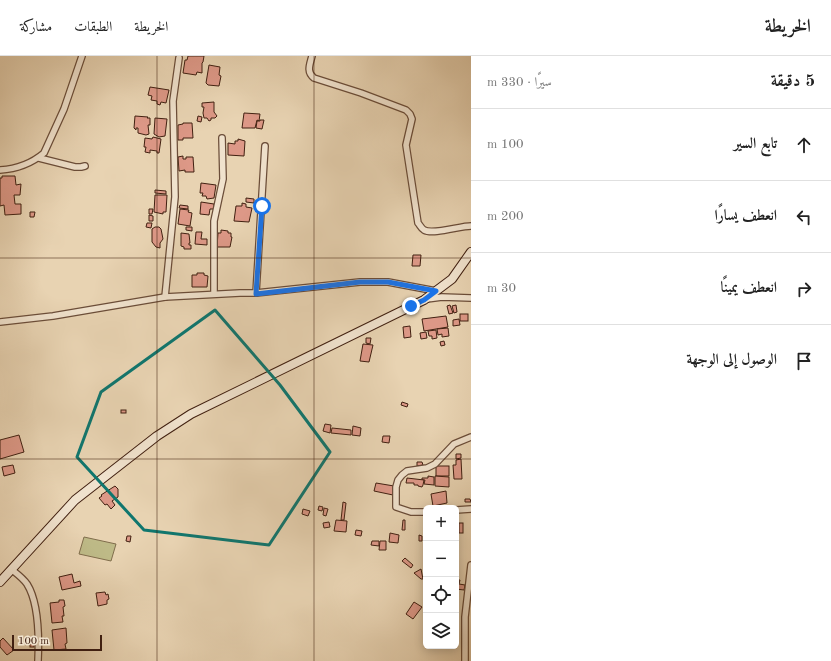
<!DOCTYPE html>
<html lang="ar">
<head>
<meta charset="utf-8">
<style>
	body { margin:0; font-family:"Old Standard TT",Amiri,serif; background:#f6f6f6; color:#222; direction:rtl }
	.controls { position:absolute; right:12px; bottom:12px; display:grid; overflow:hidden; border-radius:6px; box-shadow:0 2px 10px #0003 }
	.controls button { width:36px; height:36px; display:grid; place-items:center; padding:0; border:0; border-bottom:1px solid #e0e0e0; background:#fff; color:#222; font:20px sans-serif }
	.scale { position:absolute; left:12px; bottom:10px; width:90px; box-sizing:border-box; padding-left:4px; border:2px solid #412011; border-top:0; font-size:11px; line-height:14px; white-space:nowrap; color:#412011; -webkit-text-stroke:3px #f0e2cd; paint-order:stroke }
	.stop { position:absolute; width:12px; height:12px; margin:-9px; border:3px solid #1a73e8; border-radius:50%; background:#fff }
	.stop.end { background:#1a73e8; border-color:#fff; box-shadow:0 1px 4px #0008 }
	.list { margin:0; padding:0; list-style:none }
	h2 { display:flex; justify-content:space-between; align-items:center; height:52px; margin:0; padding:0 16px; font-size:17px }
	h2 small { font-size:13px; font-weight:400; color:#767676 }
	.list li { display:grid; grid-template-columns:26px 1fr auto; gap:12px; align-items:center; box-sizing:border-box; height:72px; padding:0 16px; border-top:1px solid #e0e0e0 }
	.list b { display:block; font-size:15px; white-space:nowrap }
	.list em { font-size:13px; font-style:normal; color:#767676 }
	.icon { flex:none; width:22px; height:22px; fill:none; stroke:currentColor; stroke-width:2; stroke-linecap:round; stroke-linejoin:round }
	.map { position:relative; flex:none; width:471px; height:605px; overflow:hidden; direction:ltr }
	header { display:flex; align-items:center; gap:24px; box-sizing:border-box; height:56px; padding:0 20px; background:#fff; border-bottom:1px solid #e0e0e0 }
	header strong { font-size:19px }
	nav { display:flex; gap:22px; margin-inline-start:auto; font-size:14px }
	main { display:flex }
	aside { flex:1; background:#fff }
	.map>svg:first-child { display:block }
	.green { fill:#beba87; stroke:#806d4c }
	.building { fill:#dd9887; stroke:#412011 }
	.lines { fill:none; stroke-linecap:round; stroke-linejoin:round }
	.street-casing { stroke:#6b4d39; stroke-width:8 }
	.secondary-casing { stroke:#412011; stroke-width:10 }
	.street { stroke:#f0e2cd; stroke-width:5.5 }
	.secondary { stroke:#f0e2cd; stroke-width:8 }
	.route { stroke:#1a73e8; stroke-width:5 }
	.marked { fill:none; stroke:#0f766e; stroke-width:3; stroke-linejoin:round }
	.grid { fill:none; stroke:#412011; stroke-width:1; stroke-opacity:0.55 }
</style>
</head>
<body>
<header>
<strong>الخريطة</strong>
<nav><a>الخريطة</a><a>الطبقات</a><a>مشاركة</a></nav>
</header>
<main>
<aside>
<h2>5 دقيقة<small>سيرًا · 330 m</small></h2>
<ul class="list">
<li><svg class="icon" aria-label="ahead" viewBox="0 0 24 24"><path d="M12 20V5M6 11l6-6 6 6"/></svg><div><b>تابع السير</b></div><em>100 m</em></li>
<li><svg class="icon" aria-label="left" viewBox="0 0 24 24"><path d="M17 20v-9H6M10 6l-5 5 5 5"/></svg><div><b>انعطف يسارًا</b></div><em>200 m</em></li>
<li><svg class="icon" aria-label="right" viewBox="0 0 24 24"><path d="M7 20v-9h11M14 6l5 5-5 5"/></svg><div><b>انعطف يمينًا</b></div><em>30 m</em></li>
<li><svg class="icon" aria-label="arrive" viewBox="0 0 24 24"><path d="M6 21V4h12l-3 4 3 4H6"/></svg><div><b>الوصول إلى الوجهة</b></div></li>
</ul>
</aside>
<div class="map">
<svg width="471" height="605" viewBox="0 0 471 605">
	<rect width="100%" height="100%" fill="#e8d3b2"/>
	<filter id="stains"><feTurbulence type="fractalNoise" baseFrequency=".005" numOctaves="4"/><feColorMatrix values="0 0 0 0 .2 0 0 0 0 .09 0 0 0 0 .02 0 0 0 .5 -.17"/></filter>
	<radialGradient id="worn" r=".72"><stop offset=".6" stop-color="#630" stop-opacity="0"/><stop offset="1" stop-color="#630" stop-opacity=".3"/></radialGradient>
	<path class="green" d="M84,481L116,488L111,505L79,498Z"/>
	<g class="building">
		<path d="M188,0H204L203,6L202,7V17L197,16L196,19L183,17L185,4H187Z"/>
		<path d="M209,9L220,11L219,19L221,20L219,30L208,29L206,27Z"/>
		<path d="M150,31L169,34L166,47L161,46L160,49L157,48V45L151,44L152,40L148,39Z"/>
		<path d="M214,46V56L217,60L215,62H211V64L209,65L207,62H204L203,57L204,51H202V47Z"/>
		<path d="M244,57L260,58L259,65L257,64L255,72H242Z"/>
		<path d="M135,60L148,61L147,62H150V69H148L149,78L146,79L138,77V72H136V74L134,72Z"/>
		<path d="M198,60L202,61L201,66L197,65Z"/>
		<path d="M155,62L167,63L165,80L159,81L154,78Z"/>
		<path d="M260,64H264L262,73L256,72L257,65H260Z"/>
		<path d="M183,67H192L193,82H183V84H178V69L183,68Z"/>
		<path d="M153,81L161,83L159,97H157V95L150,94V97L145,96L146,91H144L145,82L152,83Z"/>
		<path d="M238,83L245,85L244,100L228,99V87L235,88V85H238Z"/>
		<path d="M183,100V103H186V101H193L194,116H185V114L179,115L178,101Z"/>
		<path d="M2,120H15L16,129L21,128L20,139H14L15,148H21V158L5,159L4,149L0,150V122H2Z"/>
		<path d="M201,127L216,129L214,142L207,143L206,140H202L203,137H200Z"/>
		<path d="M155,134L166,135V138L155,137Z"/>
		<path d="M155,139H167L166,156H163V158L154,156Z"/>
		<path d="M246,142L254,143V147L246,146Z"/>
		<path d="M201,146L214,148V153H210L209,159L200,158Z"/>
		<path d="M242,147L246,148V151L252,152L249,166L234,165L236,150H242Z"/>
		<path d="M180,149L188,150V153L179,152Z"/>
		<path d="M149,153H153L152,158H149Z"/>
		<path d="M180,153L189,154L188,156L192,157L190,170L178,168Z"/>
		<path d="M30,156H35L34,161H30Z"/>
		<path d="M149,159L153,160V165H149Z"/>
		<path d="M147,167H152L151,172L146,171Z"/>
		<path d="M155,171H159L161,173L163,183L160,187V192L156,191L152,186V173Z"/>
		<path d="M186,171H192V175L186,174Z"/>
		<path d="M221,174L228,175V177H231V181H232L230,191H217L218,177H221Z"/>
		<path d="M196,176H202L201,183H207V189L195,188Z"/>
		<path d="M181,177L189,178L190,187H189V189H191V193H184V191L181,190Z"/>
		<path d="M413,199H421L420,210H412Z"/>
		<path d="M197,217H204V219L208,220L207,231H192V219H197Z"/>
		<path d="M450,249L453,257L449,258L447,250Z"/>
		<path d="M456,249L457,256L454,257L452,250Z"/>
		<rect x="460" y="258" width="8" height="7"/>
		<path d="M446,260L448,271L424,275L422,263Z"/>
		<path d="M459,263L460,269L453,270V264Z"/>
		<path d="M410,270L411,281L404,282L403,271Z"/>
		<path d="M448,272L449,280L442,281V278L438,279L437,273Z"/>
		<path d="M436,274L437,282L432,283V280H429L428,275Z"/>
		<path d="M426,276L427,282L421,283L420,277Z"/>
		<path d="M366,282H371L370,288L366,287Z"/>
		<path d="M444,285L445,289L441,290L440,286Z"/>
		<path d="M363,288L373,289L369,306L360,305Z"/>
		<path d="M402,346L408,348L407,351L401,349Z"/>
		<rect x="121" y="354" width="5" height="3"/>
		<path d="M325,368L331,369L330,377L323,375Z"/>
		<path d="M353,370L361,372L360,380L352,379Z"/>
		<path d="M332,372L351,374V379L331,377Z"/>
		<path d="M19,379L24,396L0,403V384Z"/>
		<path d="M383,380H390L389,387L382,386Z"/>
		<path d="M456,398H461V402L456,403Z"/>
		<path d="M461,403L462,423H454L453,409H456V404Z"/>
		<path d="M417,406H422L423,409L417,410Z"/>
		<path d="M13,409L15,417L4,420L2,411Z"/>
		<rect x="436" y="410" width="13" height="10"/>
		<path d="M428,420L434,421V429L424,428L425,424H422V422H428Z"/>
		<path d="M435,420L449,421V431L435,430Z"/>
		<path d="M407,422L424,424L423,429L422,431L418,430V429H414V427H406Z"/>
		<path d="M376,427L394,430L393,439L374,435Z"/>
		<path d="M115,430L118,433V441L112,445L115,449L111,453L107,448L105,449L99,442L102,440L101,439Z"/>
		<path d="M446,435L447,447L433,450L431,438Z"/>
		<path d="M465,443H470L471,446H465Z"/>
		<path d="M343,446L346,447L344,464H341Z"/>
		<path d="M319,450L323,451L322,455L318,454Z"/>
		<path d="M324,452L328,453L326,460L323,459Z"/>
		<path d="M303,453L310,455L308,460L302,458Z"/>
		<path d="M336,464L347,465L346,476L334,475Z"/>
		<path d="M403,464H405V474H402Z"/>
		<path d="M329,466L330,471L324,472L323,467Z"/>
		<rect x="459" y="467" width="4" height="10"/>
		<rect x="456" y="468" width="2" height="10"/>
		<path d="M356,474L362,475L361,480L355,479Z"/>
		<path d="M390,477L399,479L398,487L389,486Z"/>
		<path d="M419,479L422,480V485H419Z"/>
		<path d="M127,480H131L130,486L126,485Z"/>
		<path d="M372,485H379V490L371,489Z"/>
		<path d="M380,485H386V494H379Z"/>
		<path d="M405,502L413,509L411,512L402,505Z"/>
		<path d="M421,513L423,523H421L414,517Z"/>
		<path d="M72,518L74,527L80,525L81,530L62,534L59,521Z"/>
		<path d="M456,524H460L459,528L465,529L464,534L456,533Z"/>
		<path d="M105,536L106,539L108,538L109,543L107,544V548L98,550L96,537Z"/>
		<path d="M59,544H64L65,550L63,551L64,560H62L63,566L52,567L50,547L59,546Z"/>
		<path d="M414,546L422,551L413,563L406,558Z"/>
		<path d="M66,572L67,587L65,588L66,593L54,594L52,574Z"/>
		<path d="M3,582L14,594L7,599L0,591V585Z"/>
		<rect x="30" y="585" width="4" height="6"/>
	</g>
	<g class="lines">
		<defs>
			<g id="street">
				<path d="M312,0C310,8 306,16 314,22L361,37L406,54L410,58L412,63L406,89L418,167C420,169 421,172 424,174C433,179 460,170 471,170"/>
				<path d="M39,102L75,111H81L85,110"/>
				<path d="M0,114C16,113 31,108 44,97L64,53L82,0"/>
				<path d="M256,237L265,90"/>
				<path d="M214,238V165L223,123L222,82"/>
				<path d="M165,241L175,141L173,45L179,2"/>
				<path d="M427,243L442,241L471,242"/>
				<path d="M0,266L53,260L165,241L240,237H256L360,226H388L436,235"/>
				<path d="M456,454L471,453"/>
				<path d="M426,456H411L396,451V431L398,424L402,419L407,415L427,412L435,408L454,388L471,381"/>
				<path d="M11,513C16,517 23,522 27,528C39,547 39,583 38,605"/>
				<path d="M465,605V561L471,509"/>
			</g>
			<path id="secondary" d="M0,526L75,444L157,380L191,358L424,244L452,223L471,196"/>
		</defs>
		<use href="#street" class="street-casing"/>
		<use href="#secondary" class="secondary-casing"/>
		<use href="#street" class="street"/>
		<use href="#secondary" class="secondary"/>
	</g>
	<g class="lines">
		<path class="route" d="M262,150L256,238L360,226H388L436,235L424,244L411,250"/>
	</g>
	<path class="marked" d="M215,254L280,329L330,396L269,489L144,474L77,401L101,336Z"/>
	<path class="grid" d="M157,0V605M314,0V605M0,202H471M0,403H471"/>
	<rect width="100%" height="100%" filter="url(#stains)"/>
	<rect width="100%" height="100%" fill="url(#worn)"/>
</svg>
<div class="controls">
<button>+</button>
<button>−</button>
<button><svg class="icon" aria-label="locate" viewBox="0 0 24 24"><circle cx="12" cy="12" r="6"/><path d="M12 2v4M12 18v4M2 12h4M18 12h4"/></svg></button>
<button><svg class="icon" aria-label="layers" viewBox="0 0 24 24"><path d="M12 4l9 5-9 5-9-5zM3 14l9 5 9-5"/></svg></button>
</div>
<div class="scale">100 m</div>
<div class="stop" style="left:262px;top:150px"></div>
<div class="stop end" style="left:411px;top:250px"></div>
</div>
</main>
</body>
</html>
